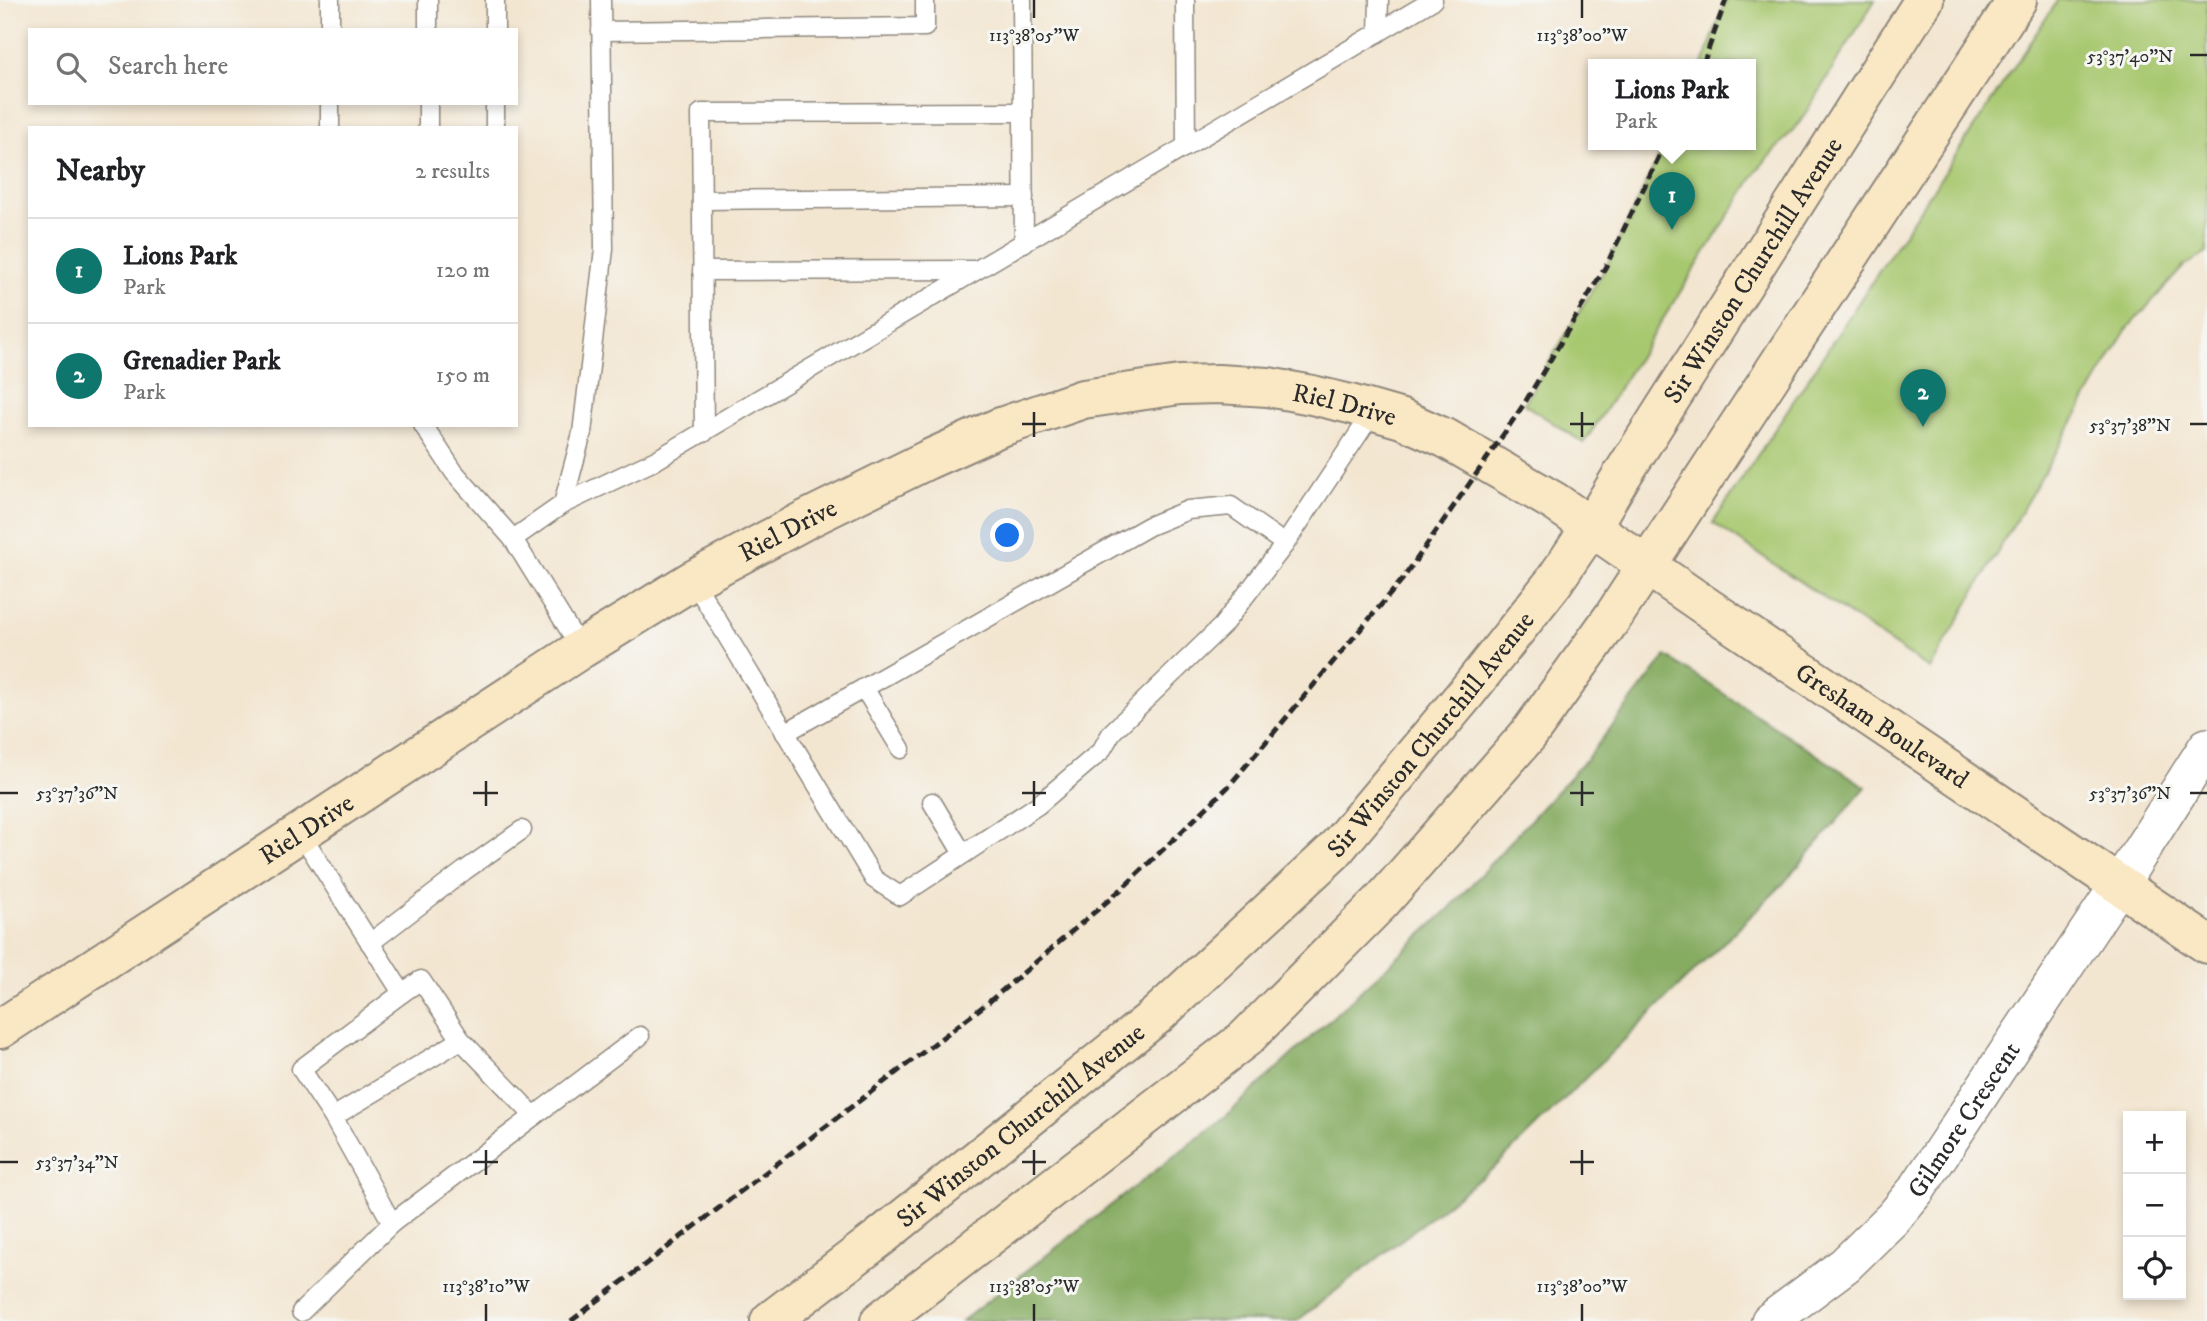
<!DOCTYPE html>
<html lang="en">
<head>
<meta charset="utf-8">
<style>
	body { margin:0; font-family:"IM FELL DW Pica",serif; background:#f6f6f6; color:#202124 }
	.controls { position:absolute; right:21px; bottom:21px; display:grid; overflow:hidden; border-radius:0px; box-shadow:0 4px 10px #0003 }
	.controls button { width:63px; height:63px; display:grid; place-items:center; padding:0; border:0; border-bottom:2px solid #e0e0e0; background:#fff; color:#202124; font:35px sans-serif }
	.you { position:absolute; left:1008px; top:536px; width:24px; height:24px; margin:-18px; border:5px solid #fff; border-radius:50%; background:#1a73e8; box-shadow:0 0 0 10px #1a73e833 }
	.badge { display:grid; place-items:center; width:46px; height:46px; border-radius:50%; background:#0f766e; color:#fff; font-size:23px; font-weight:700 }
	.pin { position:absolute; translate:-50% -58px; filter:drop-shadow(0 2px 4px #0008) }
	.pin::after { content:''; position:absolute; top:37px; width:24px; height:21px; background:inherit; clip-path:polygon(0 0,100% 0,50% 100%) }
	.popup { position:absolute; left:1588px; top:59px; width:168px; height:91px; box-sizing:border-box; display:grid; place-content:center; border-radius:0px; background:#fff; filter:drop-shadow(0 2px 5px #0005); font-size:23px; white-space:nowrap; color:#757577 }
	.popup b { font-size:26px; color:#202124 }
	.popup::after { content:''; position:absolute; left:50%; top:100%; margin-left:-14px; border:14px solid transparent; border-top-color:#fff }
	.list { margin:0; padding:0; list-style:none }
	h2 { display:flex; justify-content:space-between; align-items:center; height:91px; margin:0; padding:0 28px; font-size:30px }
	h2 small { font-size:23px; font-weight:400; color:#757577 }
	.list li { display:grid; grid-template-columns:46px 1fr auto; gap:21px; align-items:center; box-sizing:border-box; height:105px; padding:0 28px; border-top:2px solid #e0e0e0 }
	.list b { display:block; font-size:26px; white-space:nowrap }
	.list p { margin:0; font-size:23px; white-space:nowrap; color:#757577 }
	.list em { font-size:23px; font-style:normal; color:#757577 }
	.icon { flex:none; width:38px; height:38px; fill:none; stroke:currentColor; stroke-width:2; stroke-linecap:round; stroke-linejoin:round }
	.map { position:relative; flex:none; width:2207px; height:1321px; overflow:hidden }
	.search { position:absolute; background:#fff; box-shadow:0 4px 10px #0003; left:28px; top:28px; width:490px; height:77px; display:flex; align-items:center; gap:18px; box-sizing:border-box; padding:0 24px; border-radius:0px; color:#757577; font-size:26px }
	.panel { position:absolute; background:#fff; box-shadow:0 4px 10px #0003; left:28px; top:126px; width:490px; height:301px; border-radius:0px }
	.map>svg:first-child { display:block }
	.green { fill:#a8c870; stroke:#6a7a4e; stroke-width:2 }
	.forest { fill:#86ac62; stroke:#586c46; stroke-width:2 }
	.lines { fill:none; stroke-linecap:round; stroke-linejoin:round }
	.lane-casing { stroke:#8f887e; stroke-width:21 }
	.street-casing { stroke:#8f887e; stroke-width:40 }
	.secondary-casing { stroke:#8f887e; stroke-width:42 }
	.lane { stroke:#fff; stroke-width:18 }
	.street { stroke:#fff; stroke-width:37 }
	.secondary { stroke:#fae7c3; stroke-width:38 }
	.rail { stroke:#2b2b2b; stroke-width:5; stroke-dasharray:10 5; stroke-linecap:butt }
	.ticks { fill:none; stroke:#2b2b2b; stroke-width:2.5 }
	.labels { text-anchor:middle; stroke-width:6; stroke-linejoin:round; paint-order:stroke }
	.street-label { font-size:26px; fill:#2b2b2b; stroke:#f6f6f2 }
	.ticks-label { font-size:18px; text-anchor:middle; fill:#2b2b2b; stroke:#f6f6f2; stroke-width:6; stroke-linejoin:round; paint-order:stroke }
</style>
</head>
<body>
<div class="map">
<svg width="2207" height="1321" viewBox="0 0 2207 1321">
	<rect width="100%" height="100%" fill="#f6f6f2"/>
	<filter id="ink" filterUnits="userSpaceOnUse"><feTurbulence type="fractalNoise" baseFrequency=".0143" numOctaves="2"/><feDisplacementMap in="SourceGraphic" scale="14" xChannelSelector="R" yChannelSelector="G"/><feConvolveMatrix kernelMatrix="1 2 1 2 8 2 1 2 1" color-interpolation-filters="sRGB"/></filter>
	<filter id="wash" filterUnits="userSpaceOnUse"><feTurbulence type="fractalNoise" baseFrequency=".00686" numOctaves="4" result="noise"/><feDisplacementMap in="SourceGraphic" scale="28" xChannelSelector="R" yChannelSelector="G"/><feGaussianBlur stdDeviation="1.57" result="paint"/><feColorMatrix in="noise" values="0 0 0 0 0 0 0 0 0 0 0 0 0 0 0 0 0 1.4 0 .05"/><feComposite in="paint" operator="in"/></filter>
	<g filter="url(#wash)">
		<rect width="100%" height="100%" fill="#f3e6d1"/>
		<g class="green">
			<path d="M1726,0H1875L1800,122L1759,168L1584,443L1524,404L1606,267L1665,144H1751V64H1703Z"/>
			<path d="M2058,0H2207V253L2184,266L2126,330L1930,669L1713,523Z"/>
		</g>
		<path class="forest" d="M1666,656L1866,787L1783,884L1495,1167L1297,1321H962L1227,1115L1449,909L1588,757Z"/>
	</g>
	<g filter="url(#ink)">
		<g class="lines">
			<defs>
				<g id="lane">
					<path d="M428,0V30"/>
					<path d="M495,0V30"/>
					<path d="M1022,0L1024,243"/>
					<path d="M1185,0L1186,147"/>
					<path d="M330,30V0"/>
					<path d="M601,31L925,27V0"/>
					<path d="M1378,33L1379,0"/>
					<path d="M428,103V128"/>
					<path d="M495,103V128"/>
					<path d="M330,128V103"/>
					<path d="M702,200L1024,197"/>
					<path d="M702,271L975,270"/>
					<path d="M423,425L454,472L513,539L581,649"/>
					<path d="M704,433L701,113L1023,112"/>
					<path d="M563,504L656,460L1433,0"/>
					<path d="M513,539L563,504L582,433L604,249L601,0"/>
					<path d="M693,580L874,879L900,896L1038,805L1101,751L1112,732L1222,626L1285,544L1373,412"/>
					<path d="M864,688L901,749"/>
					<path d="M785,733L1149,526L1188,510L1231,506L1285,544"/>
					<path d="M932,802L963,854"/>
					<path d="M300,832L402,993L301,1069L333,1117L392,1223L640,1036"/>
					<path d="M370,943L464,871L522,830"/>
					<path d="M461,1040L534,1116"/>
					<path d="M333,1117L461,1040L421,980L402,993"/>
					<path d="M301,1312L392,1223"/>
				</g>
				<g id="street">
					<path id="s1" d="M1770,1321L1845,1265L1894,1217L1917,1189L2119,885L2207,747"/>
				</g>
				<g id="secondary">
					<path id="s2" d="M0,1029L581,649L693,580L805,520L927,460L998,428L1083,399L1180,385L1218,384L1268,387L1312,395L1350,404L1402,419L1447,439L1555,502L1704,605L2207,944"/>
					<path id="s3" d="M770,1321L878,1239L1156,1016L1333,852L1467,692L1553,583L1591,527L1619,480L1924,0"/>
					<path d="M880,1321L1246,1038L1382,901L1528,735L1615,614L2017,0"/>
				</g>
			</defs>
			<use href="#lane" class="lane-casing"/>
			<use href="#street" class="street-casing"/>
			<use href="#secondary" class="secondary-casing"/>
			<use href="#lane" class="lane"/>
			<use href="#street" class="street"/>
			<use href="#secondary" class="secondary"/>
			<g class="rail">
				<path d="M1703,64L1726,0"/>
				<path d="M571,1321L990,1001L1124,887L1228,787L1402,580L1486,460L1524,404L1606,266L1665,144"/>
			</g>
		</g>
	</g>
	<path class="ticks" d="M1034,0V18M1582,0V18M2190,55H2207M1034,412V437M1582,412V437M1022,424H1046M1570,424H1594M2190,424H2207M486,781V806M1034,781V806M1582,781V806M0,793H18M473,793H498M1022,793H1046M1570,793H1594M2190,793H2207M486,1150V1175M1034,1150V1175M1582,1150V1175M0,1162H18M473,1162H498M1022,1162H1046M1570,1162H1594M486,1304V1321M1034,1304V1321M1582,1304V1321"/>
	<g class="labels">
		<g class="street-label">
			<text dy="9" stroke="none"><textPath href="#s3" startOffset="1452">Sir Winston Churchill Avenue</textPath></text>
			<text dy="9" stroke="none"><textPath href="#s2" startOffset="1521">Riel Drive</textPath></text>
			<text dy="9" stroke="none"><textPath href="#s2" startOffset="933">Riel Drive</textPath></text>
			<text dy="9" stroke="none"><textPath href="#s2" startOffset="2151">Gresham Boulevard</textPath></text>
			<text dy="9" stroke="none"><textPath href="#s3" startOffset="886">Sir Winston Churchill Avenue</textPath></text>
			<text dy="9" stroke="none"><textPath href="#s2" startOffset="366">Riel Drive</textPath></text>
			<text dy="9" stroke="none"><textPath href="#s1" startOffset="282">Gilmore Crescent</textPath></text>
			<text dy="9" stroke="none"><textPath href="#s3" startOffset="318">Sir Winston Churchill Avenue</textPath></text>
		</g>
	</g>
	<g class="ticks-label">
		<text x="1034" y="41">113°38'05"W</text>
		<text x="1582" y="41">113°38'00"W</text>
		<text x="2130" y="62">53°37'40"N</text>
		<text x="2130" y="431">53°37'38"N</text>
		<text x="77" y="799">53°37'36"N</text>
		<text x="2130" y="799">53°37'36"N</text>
		<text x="77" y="1168">53°37'34"N</text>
		<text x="486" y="1292">113°38'10"W</text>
		<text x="1034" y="1292">113°38'05"W</text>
		<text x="1582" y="1292">113°38'00"W</text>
	</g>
</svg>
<div class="controls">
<button>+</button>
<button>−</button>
<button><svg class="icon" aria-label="locate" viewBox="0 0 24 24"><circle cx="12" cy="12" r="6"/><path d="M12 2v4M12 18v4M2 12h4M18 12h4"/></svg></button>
</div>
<div class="you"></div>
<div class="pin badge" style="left:1672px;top:230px">1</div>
<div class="popup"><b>Lions Park</b>Park</div>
<div class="pin badge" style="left:1923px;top:427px">2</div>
<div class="search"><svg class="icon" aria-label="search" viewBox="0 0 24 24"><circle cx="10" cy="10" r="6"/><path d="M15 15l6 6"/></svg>Search here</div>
<section class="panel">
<h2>Nearby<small>2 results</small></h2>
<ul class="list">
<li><span class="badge">1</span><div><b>Lions Park</b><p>Park</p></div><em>120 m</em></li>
<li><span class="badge">2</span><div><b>Grenadier Park</b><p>Park</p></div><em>150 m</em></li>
</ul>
</section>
</div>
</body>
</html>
